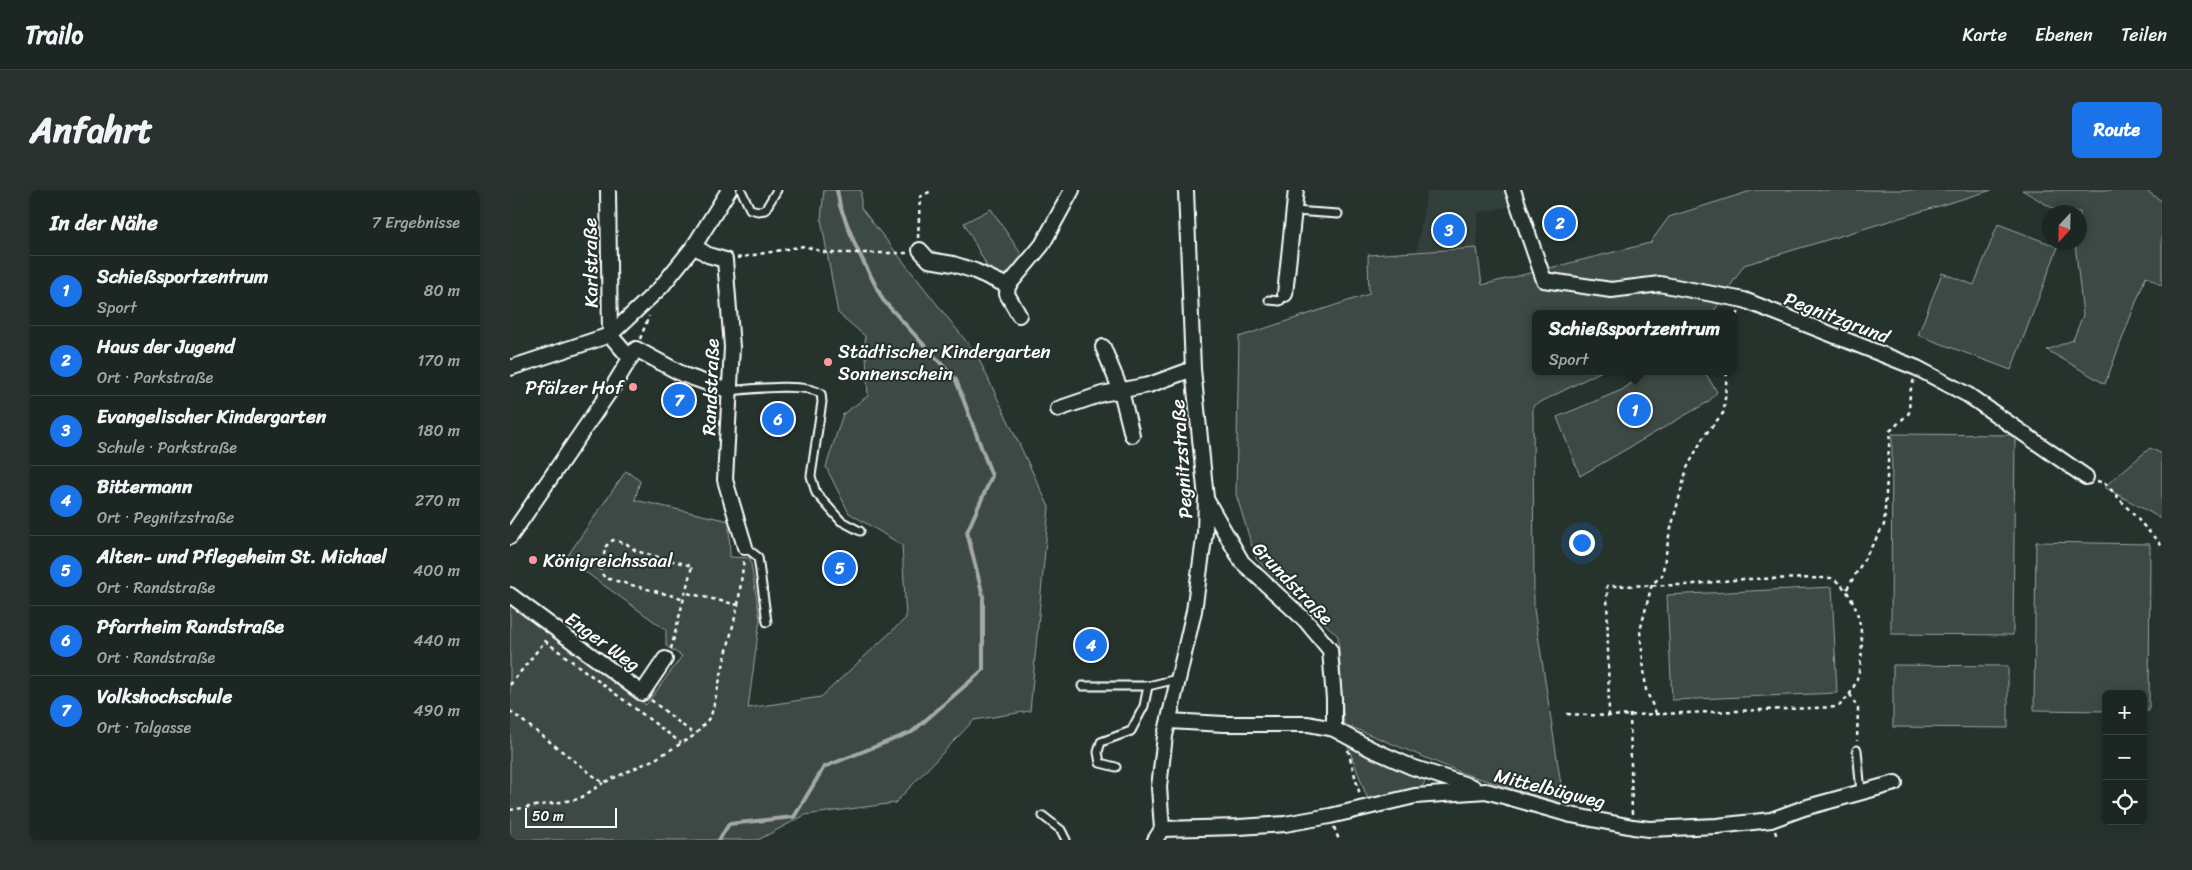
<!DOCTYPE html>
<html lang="de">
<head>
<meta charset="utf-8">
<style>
	body { margin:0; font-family:Sriracha,sans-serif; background:#29322f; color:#f1f3f6 }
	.controls { position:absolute; right:15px; bottom:15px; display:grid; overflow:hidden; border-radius:8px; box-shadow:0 2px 8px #0003 }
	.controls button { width:45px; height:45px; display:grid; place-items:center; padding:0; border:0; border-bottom:1px solid #3a4340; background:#1c2622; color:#f1f3f6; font:25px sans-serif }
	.compass { position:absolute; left:1532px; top:15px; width:45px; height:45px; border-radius:50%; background:#1c2622; box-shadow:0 2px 8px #0003; rotate:202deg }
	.scale { position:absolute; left:15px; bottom:12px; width:92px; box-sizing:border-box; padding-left:5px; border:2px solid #fff; border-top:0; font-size:14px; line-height:18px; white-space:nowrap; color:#fff; -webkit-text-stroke:4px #26332d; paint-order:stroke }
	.you { position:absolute; left:1071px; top:352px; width:18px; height:18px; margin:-12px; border:4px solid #fff; border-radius:50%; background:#1a73e8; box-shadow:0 0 0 8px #1a73e833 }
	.badge { display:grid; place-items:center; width:32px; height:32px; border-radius:50%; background:#1a73e8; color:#fff; font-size:16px; font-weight:700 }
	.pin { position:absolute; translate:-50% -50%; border:2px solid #fff; box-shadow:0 1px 5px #0006 }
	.popup { position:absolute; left:1022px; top:120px; width:205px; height:65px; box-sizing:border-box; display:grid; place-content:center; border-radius:8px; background:#1c2622; filter:drop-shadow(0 1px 4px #0005); font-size:16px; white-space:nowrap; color:#a0a5a5 }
	.popup b { font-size:19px; color:#f1f3f6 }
	.popup::after { content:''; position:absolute; left:50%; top:100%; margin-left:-10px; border:10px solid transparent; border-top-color:#1c2622 }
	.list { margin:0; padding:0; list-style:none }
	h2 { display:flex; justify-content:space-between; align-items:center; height:65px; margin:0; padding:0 20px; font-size:21px }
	h2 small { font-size:16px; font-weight:400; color:#a0a5a5 }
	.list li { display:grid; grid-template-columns:32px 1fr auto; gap:15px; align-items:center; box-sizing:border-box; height:70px; padding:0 20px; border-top:1px solid #3a4340 }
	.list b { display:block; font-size:19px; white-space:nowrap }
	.list p { margin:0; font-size:16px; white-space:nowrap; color:#a0a5a5 }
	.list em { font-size:16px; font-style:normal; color:#a0a5a5 }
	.icon { flex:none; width:28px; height:28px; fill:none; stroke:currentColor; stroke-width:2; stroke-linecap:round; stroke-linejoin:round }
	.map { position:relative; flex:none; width:1652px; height:650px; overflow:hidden; border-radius:8px }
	header { display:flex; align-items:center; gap:30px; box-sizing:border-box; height:70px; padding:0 25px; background:#1c2622; border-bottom:1px solid #3a4340 }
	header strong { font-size:24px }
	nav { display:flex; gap:28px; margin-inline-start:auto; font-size:18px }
	.intro { display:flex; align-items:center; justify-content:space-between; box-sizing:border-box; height:120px; padding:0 30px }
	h1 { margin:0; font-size:35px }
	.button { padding:12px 22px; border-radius:8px; background:#1a73e8; color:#fff; font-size:18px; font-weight:700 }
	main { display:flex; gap:30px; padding:0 30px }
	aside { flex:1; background:#1c2622; border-radius:8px; box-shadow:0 2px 8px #0003 }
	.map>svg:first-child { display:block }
	.built { fill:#333f3a }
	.green { fill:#3e4944; stroke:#9ea4a2 }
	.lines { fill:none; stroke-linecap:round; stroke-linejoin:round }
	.stream { stroke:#a4a9a7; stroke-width:4 }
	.lane-casing { stroke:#fff; stroke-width:11 }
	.street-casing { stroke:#fff; stroke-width:18 }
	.path { stroke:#fff; stroke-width:2.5; stroke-dasharray:4 4; stroke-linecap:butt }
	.lane { stroke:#26332d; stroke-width:7 }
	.street { stroke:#26332d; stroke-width:14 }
	.poi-dot { fill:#ff9aa2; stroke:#26332d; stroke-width:2 }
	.labels { text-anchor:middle; stroke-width:4; stroke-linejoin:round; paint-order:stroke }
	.street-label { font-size:19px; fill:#fff; stroke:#26332d }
	.poi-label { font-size:19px; fill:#fff; stroke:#26332d; text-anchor:start }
</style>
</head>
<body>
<header>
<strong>Trailo</strong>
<nav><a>Karte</a><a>Ebenen</a><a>Teilen</a></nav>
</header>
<div class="intro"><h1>Anfahrt</h1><a class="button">Route</a></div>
<main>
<aside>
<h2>In der Nähe<small>7 Ergebnisse</small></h2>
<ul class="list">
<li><span class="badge">1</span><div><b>Schießsportzentrum</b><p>Sport</p></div><em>80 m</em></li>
<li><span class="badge">2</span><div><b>Haus der Jugend</b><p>Ort · Parkstraße</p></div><em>170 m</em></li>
<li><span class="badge">3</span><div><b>Evangelischer Kindergarten</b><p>Schule · Parkstraße</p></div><em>180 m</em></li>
<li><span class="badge">4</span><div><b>Bittermann</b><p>Ort · Pegnitzstraße</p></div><em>270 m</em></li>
<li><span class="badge">5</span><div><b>Alten- und Pflegeheim St. Michael</b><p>Ort · Randstraße</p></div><em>400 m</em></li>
<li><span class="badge">6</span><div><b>Pfarrheim Randstraße</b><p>Ort · Randstraße</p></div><em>440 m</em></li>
<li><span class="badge">7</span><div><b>Volkshochschule</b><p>Ort · Talgasse</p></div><em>490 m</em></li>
</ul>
</aside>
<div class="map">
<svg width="1652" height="650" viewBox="0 0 1652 650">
	<rect width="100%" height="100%" fill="#26332d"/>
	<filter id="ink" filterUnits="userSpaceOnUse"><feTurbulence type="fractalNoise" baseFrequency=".02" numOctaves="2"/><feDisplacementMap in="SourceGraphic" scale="10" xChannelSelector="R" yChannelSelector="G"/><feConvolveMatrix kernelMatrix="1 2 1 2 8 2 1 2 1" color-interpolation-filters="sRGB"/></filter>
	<g filter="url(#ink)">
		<path class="built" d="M917,0H997L1001,16L967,23V57L907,61Z"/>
		<g class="green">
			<path d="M314,0H351V18L467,165L539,317L520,521L464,530L385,613L295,625L248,650H0V413L136,515L172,466L156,456V440L56,368L116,281L130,291L125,310L219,331L220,367L240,368L250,429L238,518L311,507L396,428L392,355L339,323L316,277L333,224L358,206L355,146L328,123L311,29Z"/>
			<path d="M1244,0H1482L1234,75L1202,124H1026V181H1092L1023,216L1024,419L1054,614L955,584L834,534L828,446L746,369L726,304L729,147L859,104L858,65L967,58L972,95L1140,53L1159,27Z"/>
			<path d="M1512,0H1635L1652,11V96L1636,86L1595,194L1537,160L1563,150L1573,125L1565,53L1570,52V22H1549Z"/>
			<path d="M481,19L513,67L499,86L480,82L454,33Z"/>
			<path d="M1488,34L1548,57L1501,180L1408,145L1432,83L1464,95Z"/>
			<path d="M1138,181H1194L1207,202L1198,212L1070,286L1047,227L1112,200Z"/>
			<path d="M1382,244L1505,245L1503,445L1381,444Z"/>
			<path d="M1640,258L1652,264V329L1594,297Z"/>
			<path d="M1526,352L1640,354L1639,521H1633V504H1596V521L1524,520Z"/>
			<path d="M1322,397L1327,503L1162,510L1157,405Z"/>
			<path d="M1383,475L1498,476V538L1383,537Z"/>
			<path d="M834,546L916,590L907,605L860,615Z"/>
		</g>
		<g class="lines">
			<path class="stream" d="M209,650L219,634L284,627L314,577L402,542L473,480V406L457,342L482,286L446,190L373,110L346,57L330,16L327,0"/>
			<defs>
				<g id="lane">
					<path d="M231,0L240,19L248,21L255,20L267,0"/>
					<path d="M784,21L828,24"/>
					<path d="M759,110L770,111L775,104"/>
					<path d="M220,201C241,199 296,192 311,204L312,212L301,286L306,303L331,331L350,341"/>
					<path d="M235,357L248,367L257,432"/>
					<path d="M572,496H638L667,489"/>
					<path d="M1347,560L1351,602"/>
					<path d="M606,577L590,573L588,562L591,552L621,541L634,516L638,496"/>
					<path d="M533,626L551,640L556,650"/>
				</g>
				<g id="street">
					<path d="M98,0L100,145"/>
					<path d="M1003,0L1034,90L1101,100L1150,94L1234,110L1407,178L1458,205L1576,287"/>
					<path d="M184,56L198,65L215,70L222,157L215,290L235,357"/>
					<path d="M410,60L419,70L443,74L465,81L498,96"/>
					<path d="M775,104L786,0"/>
					<path d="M509,125L497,104L498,96L532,55L562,0"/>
					<path d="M100,145L119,167"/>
					<path d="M593,157L611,201L622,245"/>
					<path d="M0,178L100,145L151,97L184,56L219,0"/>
					<path d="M548,219L592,204L639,195L683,179"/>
					<path d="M696,309L732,372L796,431L820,460L824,509V539"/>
					<path d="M0,347L102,198L126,159L174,185L220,201"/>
					<path d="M0,405L132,503L155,469"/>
					<path d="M659,531L714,534H798L824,539L861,559L902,577L963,597"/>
					<path d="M652,639L729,637L775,634L820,626L905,606L976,601L1061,625L1123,637L1139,639L1207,636L1261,630L1294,618L1385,593"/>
					<path d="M645,650L652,639L649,597L655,546L684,421L695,342L696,308L683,179L676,0"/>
				</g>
			</defs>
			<use href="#lane" class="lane-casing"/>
			<use href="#street" class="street-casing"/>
			<g class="path">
				<path d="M408,48L410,7L423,0"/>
				<path d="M227,68L294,56L317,63H399"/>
				<path d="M1224,133L1229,121"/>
				<path d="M130,149L139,126"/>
				<path d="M1587,291L1595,293L1652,356"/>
				<path d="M1337,399L1374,335L1380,241L1399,223L1400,202L1404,189"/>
				<path d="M228,415L234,369"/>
				<path d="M161,459L182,376L126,361L117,354L103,350L96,356L90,381L95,388L175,409"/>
				<path d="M0,495L35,451L171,553"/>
				<path d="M1340,504L1348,519L1347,551"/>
				<path d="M141,510L185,545"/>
				<path d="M0,521L93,593L147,568L185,545L201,526L228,415L177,403"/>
				<path d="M1146,523L1136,500L1130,441L1142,394L1152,386L1159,346L1177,278L1194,246L1214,222L1217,181"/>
				<path d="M1057,524L1099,526L1328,517C1332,513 1336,509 1339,505C1360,475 1356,405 1321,388L1234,389L1175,395L1097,396L1099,526"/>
				<path d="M1120,524L1122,626"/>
				<path d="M838,560L850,605"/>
				<path d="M0,620L69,609L93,593"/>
				<path d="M824,637L829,650"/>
				<path d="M1265,641L1268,650"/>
			</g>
			<use href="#lane" class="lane"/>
			<use href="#street" class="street"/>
		</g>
	</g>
	<g class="poi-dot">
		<circle cx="318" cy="172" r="5"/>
		<circle cx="123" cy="197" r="5"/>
		<circle cx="23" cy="370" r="5"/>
	</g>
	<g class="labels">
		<g class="street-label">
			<text transform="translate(80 73) rotate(-91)" y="7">Karlstraße</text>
			<text transform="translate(1327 127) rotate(21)" y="7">Pegnitzgrund</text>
			<text transform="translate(200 197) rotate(-88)" y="7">Randstraße</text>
			<text transform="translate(671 269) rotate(-94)" y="7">Pegnitzstraße</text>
			<text transform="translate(783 393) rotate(46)" y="7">Grundstraße</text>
			<text transform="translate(93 451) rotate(36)" y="7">Enger Weg</text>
			<text transform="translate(1040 598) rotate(14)" y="7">Mittelbügweg</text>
		</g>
		<g class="poi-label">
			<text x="328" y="168">Städtischer Kindergarten<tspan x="328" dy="22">Sonnenschein</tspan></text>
			<text x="113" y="204" text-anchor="end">Pfälzer Hof</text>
			<text x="33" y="377">Königreichssaal</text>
		</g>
	</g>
</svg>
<div class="controls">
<button>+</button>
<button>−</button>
<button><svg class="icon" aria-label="locate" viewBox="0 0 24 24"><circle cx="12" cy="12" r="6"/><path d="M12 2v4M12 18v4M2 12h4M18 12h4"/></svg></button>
</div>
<svg class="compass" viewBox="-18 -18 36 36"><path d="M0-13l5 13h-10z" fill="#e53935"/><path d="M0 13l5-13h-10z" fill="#a0a5a5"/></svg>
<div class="scale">50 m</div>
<div class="you"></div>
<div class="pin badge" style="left:1125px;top:220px">1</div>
<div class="popup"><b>Schießsportzentrum</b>Sport</div>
<div class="pin badge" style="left:1050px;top:33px">2</div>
<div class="pin badge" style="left:939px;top:40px">3</div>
<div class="pin badge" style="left:581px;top:455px">4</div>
<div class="pin badge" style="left:330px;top:378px">5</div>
<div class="pin badge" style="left:268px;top:229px">6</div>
<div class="pin badge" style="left:169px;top:210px">7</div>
</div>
</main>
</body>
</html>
